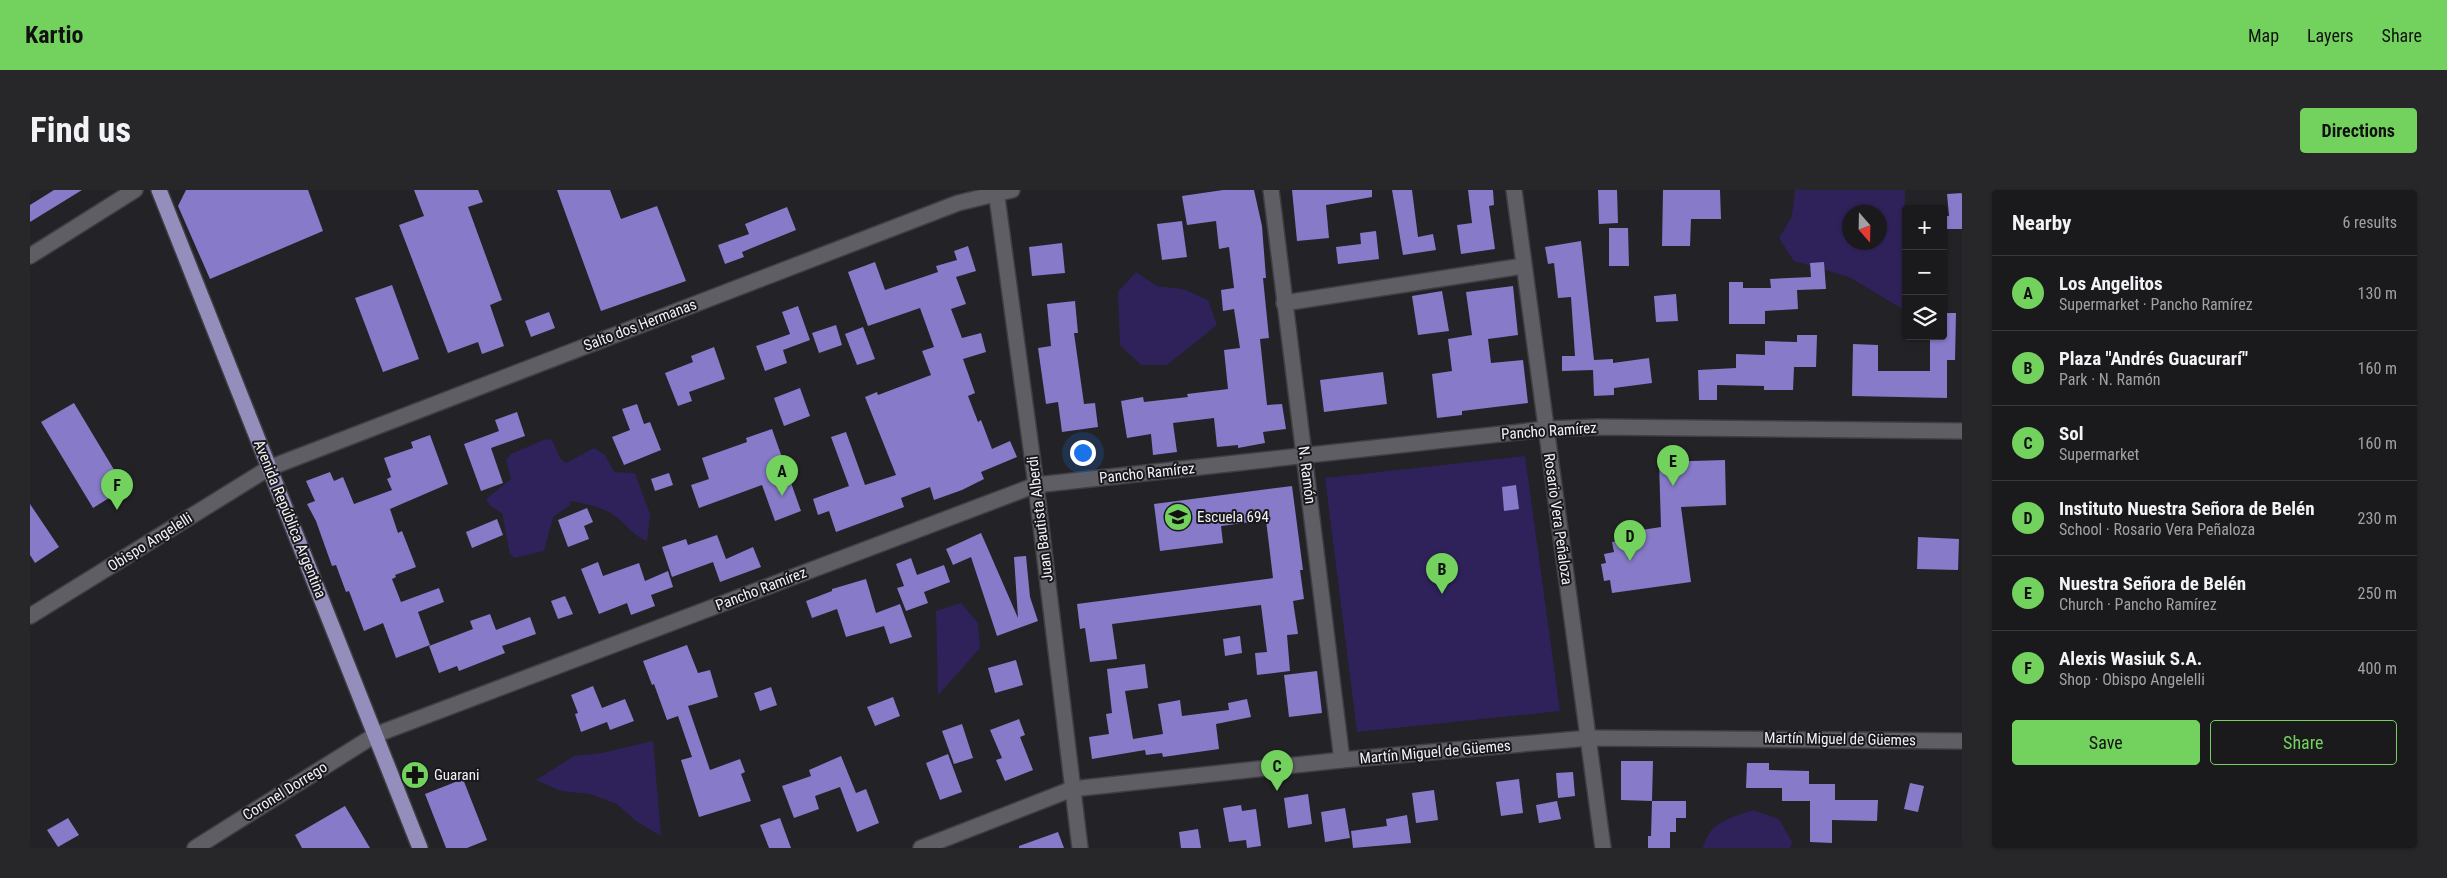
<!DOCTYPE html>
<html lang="en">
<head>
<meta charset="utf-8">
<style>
	body { margin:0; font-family:"Roboto Condensed",sans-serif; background:#27272a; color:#f1f3f6 }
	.controls { position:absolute; right:15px; top:15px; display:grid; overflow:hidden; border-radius:5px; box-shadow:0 1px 4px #0004 }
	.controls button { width:45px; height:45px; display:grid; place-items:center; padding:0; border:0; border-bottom:1px solid #38383b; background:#1a1a1d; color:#f1f3f6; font:25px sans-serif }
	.compass { position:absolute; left:1812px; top:15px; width:45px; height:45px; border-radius:50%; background:#1a1a1d; box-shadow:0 1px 4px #0004; rotate:160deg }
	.you { position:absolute; left:1052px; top:262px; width:18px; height:18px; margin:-12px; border:4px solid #fff; border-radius:50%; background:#1a73e8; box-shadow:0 0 0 8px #1a73e833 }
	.badge { display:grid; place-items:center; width:32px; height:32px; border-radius:50%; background:#72d25d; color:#111; font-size:16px; font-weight:700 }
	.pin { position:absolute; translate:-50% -41px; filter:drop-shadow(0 1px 2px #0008) }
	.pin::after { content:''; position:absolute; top:26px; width:18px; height:15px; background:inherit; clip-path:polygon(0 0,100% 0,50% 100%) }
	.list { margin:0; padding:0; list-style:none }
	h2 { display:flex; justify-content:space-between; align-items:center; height:65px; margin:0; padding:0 20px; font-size:21px }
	h2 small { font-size:16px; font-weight:400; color:#9fa1a4 }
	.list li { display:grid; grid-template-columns:32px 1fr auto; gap:15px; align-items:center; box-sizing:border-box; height:75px; padding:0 20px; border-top:1px solid #38383b }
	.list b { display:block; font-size:19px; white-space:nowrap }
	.list p { margin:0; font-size:16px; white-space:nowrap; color:#9fa1a4 }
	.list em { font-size:16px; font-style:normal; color:#9fa1a4 }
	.actions { display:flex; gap:10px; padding:15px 20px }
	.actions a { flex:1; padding:11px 0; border:1px solid #72d25d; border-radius:5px; text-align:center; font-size:18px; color:#72d25d }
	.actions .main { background:#72d25d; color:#111 }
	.icon { flex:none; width:28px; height:28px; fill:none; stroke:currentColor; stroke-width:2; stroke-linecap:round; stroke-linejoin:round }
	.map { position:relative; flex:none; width:1932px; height:658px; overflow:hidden; border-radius:5px }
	header { display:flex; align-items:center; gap:30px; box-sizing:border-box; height:70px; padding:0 25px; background:#72d25d; color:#111 }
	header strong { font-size:24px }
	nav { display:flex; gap:28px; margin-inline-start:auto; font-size:18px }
	.intro { display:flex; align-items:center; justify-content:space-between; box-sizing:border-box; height:120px; padding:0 30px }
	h1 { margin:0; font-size:35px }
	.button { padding:12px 22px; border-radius:5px; background:#72d25d; color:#111; font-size:18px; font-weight:700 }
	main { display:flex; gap:30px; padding:0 30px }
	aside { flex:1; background:#1a1a1d; border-radius:5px; box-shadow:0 1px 4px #0004 }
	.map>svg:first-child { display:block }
	.green { fill:#2f225a; fill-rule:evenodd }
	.building { fill:#877ac9 }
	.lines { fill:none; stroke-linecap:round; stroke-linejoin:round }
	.minor-casing { stroke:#3f3e43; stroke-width:18 }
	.major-casing { stroke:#3f3e43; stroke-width:18 }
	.minor { stroke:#5f5e64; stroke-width:15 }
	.major { stroke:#948ebc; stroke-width:15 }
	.labels { text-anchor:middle; stroke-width:4; stroke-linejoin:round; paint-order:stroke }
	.street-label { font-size:15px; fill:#f3f2f6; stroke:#19191d }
	.poi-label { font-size:15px; fill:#f3f2f6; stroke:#19191d; text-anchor:start }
</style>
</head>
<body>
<header>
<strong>Kartio</strong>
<nav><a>Map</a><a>Layers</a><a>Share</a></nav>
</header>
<div class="intro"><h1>Find us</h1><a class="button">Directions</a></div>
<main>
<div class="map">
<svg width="1932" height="658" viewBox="0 0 1932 658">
	<rect width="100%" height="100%" fill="#222227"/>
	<g class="green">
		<path d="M1765,0H1875L1873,101L1876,108V121L1819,87L1764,71L1749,48L1762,26ZM1820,22H1850V52H1820Z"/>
		<path d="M1106,82L1127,96L1153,99L1178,110L1187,135L1137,175H1111L1090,155L1088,102Z"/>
		<path d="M516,249L522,250L530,268L536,273L564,258L575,265L584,282L605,283L620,324L617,351C602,345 600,338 589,329C574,317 558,314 540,311V315L523,327L514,361L485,368L480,364L472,323L460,316L456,309L481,289L476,270L481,264Z"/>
		<path d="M1495,266L1530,521L1327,542L1295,288Z"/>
		<path d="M931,413L948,433L950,458L908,505L906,421Z"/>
		<path d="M623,551L631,646L606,631L587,614L560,604L531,601L506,590L544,566L572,563Z"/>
		<path d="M1723,620L1749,629L1762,652L1760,658H1673C1679,632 1700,628 1723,620Z"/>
	</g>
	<g class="building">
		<path d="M24,0H52L0,32V15Z"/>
		<path d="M156,0H278L293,41L180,89L148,16Z"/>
		<path d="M384,0H448L453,12L438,17L472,110L460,115L474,156L452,164L448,152L418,163L369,35L394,26Z"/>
		<path d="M527,0H580L591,29L627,16L656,91L571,121Z"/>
		<path d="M1193,0H1224L1232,36L1236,88H1233L1239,148L1230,149L1237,215L1252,214L1256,239L1233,242L1235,253L1208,258V255L1187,257L1184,228L1143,233L1147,262L1123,265L1121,244L1097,248L1091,211L1113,207L1114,212L1158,207L1157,204L1198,199L1194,160L1210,158L1204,119L1193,121L1191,100L1204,98L1199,57L1189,59L1186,31L1157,35L1152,6Z"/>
		<path d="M1262,0H1342V7L1296,15L1299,48L1267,51Z"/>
		<path d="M1362,0H1382L1388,47L1403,44L1406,60L1373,65Z"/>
		<path d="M1438,0H1463L1464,15L1459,16L1465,59L1431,64L1427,35L1442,33Z"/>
		<path d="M1568,0H1587L1588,33L1569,34Z"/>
		<path d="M1633,0H1690L1691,29H1661L1660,56H1632Z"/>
		<path d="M1932,3V39H1915V26H1919L1917,4Z"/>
		<path d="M757,17L766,40L712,62L714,67L695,74L688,55L719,44L715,34Z"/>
		<path d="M1152,31L1157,67L1132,70L1127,34Z"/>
		<path d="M1579,38H1598L1599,76H1579Z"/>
		<path d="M1346,41L1349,69L1308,74L1306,57L1331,54L1330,43Z"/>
		<path d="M1551,51L1564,170L1583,169V173L1619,168L1622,193L1584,198V205L1564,206L1563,180L1532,181V166H1545L1541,107L1528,108L1524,73L1518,74L1515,57Z"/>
		<path d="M1032,53L1035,83L1002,86L999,57Z"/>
		<path d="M938,56L946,81L926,87L936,114L921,119L932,148L951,143L956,162L933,169L945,203L938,206L948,232L951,230L962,259L980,251L987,267L951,282L954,289L932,300L904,310L900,297L871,308L874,317L806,342L799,321L788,325L783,309L819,296L801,247L816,242L835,295L866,285L835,207L847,202L848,205L901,185L892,161L904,157L890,118L838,136L818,82L845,72L855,100L908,82L906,76L927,70L924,61Z"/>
		<path d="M1794,72L1796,99L1767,100L1768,119L1735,121V134H1699V92H1713V98H1741L1740,89L1781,87L1780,73Z"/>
		<path d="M362,95L389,169L353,182L325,108Z"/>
		<path d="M1483,96L1488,145L1458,149L1461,173L1493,170L1498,213L1432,221V225L1407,228L1402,184L1422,181L1418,149L1442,145L1436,102Z"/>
		<path d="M1412,101L1419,141L1388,145L1382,106Z"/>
		<path d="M1646,104L1648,131L1626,132L1624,106Z"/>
		<path d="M1045,111L1048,143H1044L1054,214L1065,213L1068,237L1032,242L1028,212L1016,214L1008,158L1021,156L1017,114Z"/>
		<path d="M768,116L780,150L753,160L757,173L735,181L726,156L760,144L752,122Z"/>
		<path d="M519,122L525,138L501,147L495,131Z"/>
		<path d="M1913,123H1926L1925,170H1917V208L1822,206L1823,154L1848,155V181H1900V146H1913Z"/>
		<path d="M806,135L812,155L789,163L782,143Z"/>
		<path d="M833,137L845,169L827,175L815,144Z"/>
		<path d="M1767,145H1787L1786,177H1764L1763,200H1734V196L1687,195V210H1669L1668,180L1706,178V164L1735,165V151L1767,152Z"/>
		<path d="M684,157L695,189L659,202L662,211L648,216L635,183L663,172L661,166Z"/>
		<path d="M1353,182L1357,214L1294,222L1290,190Z"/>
		<path d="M770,198L780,226L754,236L744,208Z"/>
		<path d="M44,213L95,298L63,318L11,232Z"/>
		<path d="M607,214L614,234L620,232L631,260L594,275L582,247L600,240L592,219Z"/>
		<path d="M487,222L495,246L461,258L473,293L451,301L434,254L469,241L465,230Z"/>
		<path d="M742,239L771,321L745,331L732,295L669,318L661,295L679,289L672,268L717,252L716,248Z"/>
		<path d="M400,245L418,294L360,319L368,343L372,341L386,377L365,385L366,387L362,389L371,412L409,398L414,412L388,422L400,455L366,468L353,433L334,441L319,401L316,402L306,375L302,376L286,331L277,314L285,311L276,291L300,282L304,291L313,287L324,314L362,300L357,289L361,287L354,268L383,258L381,252Z"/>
		<path d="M1695,270L1696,315L1651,317L1661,392L1582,403L1580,390L1574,391L1571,374L1576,373L1574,364L1584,362L1582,352L1587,351L1586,344L1631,337L1629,272Z"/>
		<path d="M639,283L643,295L625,301L621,289Z"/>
		<path d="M1486,295L1489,319L1474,321L1472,297Z"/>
		<path d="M1262,296L1273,380H1270L1274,409L1263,411L1268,444L1257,445L1260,481L1227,485L1225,463L1237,462L1231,415L1082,434L1087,469L1060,472L1055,438L1050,439L1047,414L1243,388L1236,330L1191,336L1193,353L1130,361L1124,314Z"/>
		<path d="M0,314L29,357L5,373L0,365Z"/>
		<path d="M557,318L563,332L554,336L559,349L538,357L528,330Z"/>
		<path d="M467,329L473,345L442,358L436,342Z"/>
		<path d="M951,343L988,428L984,367L996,366L1000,407L1008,431L967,446L941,367L923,375L916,359Z"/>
		<path d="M687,345L696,369L723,357L731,377L690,392L683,372L642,387L632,357L656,349L658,355Z"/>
		<path d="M1888,347L1929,349L1928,380L1887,379Z"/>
		<path d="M881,368L887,385L914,375L920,392L894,402L898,413L876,421L867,398L874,396L866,374Z"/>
		<path d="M568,372L573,386L609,373L615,391L638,381L643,397L621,405L625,416L601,425L597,413L569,424L551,379Z"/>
		<path d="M836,389L846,423L870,414L882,447L860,454L854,436L816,447L807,419L782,428L776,411L802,401V399Z"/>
		<path d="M535,406L543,424L528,429L521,411Z"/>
		<path d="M460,424L466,440L500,427L506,444L472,456L475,463L429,481L427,476L409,483L399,456L443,439L440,431Z"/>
		<path d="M1210,446L1212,463L1195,466L1193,449Z"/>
		<path d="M657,455L668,483L680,480L688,507L658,516L680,580L710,569L715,582L711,584L721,611L669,627L651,570L662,567L648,526L637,530L624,494L622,495L613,471Z"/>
		<path d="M986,470L993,495L965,503L958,478Z"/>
		<path d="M1115,474L1118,498L1095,501L1103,549L1133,544L1128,514L1150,510L1152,526L1199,520L1198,513L1217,509L1221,527L1186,534L1189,559L1133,567L1132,563L1116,565L1115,560L1062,569L1059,547L1079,544L1076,524L1082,523L1077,479Z"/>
		<path d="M1287,481L1292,523L1259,527L1254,485Z"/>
		<path d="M563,496L572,518L595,509L604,531L580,540L577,532L551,542L545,524L548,523L541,505Z"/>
		<path d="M741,497L747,515L730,521L724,503Z"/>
		<path d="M863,507L870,526L845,536L837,517Z"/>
		<path d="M989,529L995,545L990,547L1003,580L975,591L966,570L972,568L960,540Z"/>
		<path d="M932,534L943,568L924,574L912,541Z"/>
		<path d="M918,564L932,602L910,610L896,573Z"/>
		<path d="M811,566L826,603L836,599L849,633L827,642L810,597L785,606L789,619L764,628L752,596L781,586L779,580Z"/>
		<path d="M1591,571H1623L1622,611L1591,610Z"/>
		<path d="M1717,573H1739V580L1779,581V594H1805V610H1848L1847,631L1802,630V653L1780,652V611H1752V598H1716Z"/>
		<path d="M1543,582L1545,606L1528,608L1526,583Z"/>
		<path d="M433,589L457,650L437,658H416L395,604Z"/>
		<path d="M1489,589L1493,623L1471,626L1466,592Z"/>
		<path d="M1880,593L1894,596L1888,622L1874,619Z"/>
		<path d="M1404,600L1408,630L1386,633L1382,603Z"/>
		<path d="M1278,604L1282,634L1258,638L1254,608Z"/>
		<path d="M1527,611L1531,629L1509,633L1506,615Z"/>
		<path d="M1622,611H1656V628H1646V642H1640V658H1618V646H1621Z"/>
		<path d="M1211,615L1212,621L1226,619L1231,656L1217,658L1216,650L1199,652L1193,618Z"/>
		<path d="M315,616L340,658H272L265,645Z"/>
		<path d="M1315,618L1320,648L1295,652L1291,622Z"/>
		<path d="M1377,625L1381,653L1323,658L1321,641L1357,636L1356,629Z"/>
		<path d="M38,628L49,645L28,657L17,640Z"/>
		<path d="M750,628L761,658H739L730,635Z"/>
		<path d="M1168,639L1171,658H1151L1149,642Z"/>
		<path d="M1028,642L1034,658H989V656Z"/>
	</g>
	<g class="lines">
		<defs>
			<g id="minor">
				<path d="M966,0L1006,295L1050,658"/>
				<path d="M1241,0L1312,570"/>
				<path d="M1484,0L1573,658"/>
				<path d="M0,66L105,0"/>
				<path d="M1254,113L1493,76"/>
				<path d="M0,426L239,278L928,13L982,0"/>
				<path d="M165,658L345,545L1006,295L1516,239L1568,237L1932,241"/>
				<path d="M891,658L1042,599L1312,570L1559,548L1932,551"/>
			</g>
			<path id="major" d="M129,0L390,658"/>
		</defs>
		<use href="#minor" class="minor-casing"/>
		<use href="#major" class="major-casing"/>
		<use href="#minor" class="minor"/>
		<use href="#major" class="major"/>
	</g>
	<defs>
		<symbol id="school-disc" viewBox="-11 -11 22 22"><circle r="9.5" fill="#72d25d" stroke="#19191d"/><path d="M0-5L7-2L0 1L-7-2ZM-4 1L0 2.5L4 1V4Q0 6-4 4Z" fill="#111"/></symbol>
		<symbol id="pharmacy-disc" viewBox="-11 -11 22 22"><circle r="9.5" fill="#72d25d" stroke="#19191d"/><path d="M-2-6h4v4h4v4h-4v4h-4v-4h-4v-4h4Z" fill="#111"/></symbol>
	</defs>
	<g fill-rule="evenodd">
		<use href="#school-disc" x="1132" y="311" width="32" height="32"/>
		<use href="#pharmacy-disc" x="369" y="569" width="32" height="32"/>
	</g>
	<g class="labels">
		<g class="street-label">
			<text transform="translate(610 135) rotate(-21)" y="5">Salto dos Hermanas</text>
			<text transform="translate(1519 241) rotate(-4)" y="5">Pancho Ramírez</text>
			<text transform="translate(1117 283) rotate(-6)" y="5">Pancho Ramírez</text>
			<text transform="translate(1277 285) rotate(83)" y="5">N. Ramón</text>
			<text transform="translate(260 329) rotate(68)" y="5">Avenida República Argentina</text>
			<text transform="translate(1010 329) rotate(-97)" y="5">Juan Bautista Alberdi</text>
			<text transform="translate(1528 329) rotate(82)" y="5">Rosario Vera Peñaloza</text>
			<text transform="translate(120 352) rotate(-32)" y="5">Obispo Angelelli</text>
			<text transform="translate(731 399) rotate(-21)" y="5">Pancho Ramírez</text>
			<text transform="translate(1810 549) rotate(1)" y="5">Martín Miguel de Güemes</text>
			<text transform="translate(1405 562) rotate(-5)" y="5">Martín Miguel de Güemes</text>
			<text transform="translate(255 601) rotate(-32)" y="5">Coronel Dorrego</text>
		</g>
		<g class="poi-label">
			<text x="1167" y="332">Escuela 694</text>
			<text x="404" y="590">Guarani</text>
		</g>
	</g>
</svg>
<div class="controls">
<button>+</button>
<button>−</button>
<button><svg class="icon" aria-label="layers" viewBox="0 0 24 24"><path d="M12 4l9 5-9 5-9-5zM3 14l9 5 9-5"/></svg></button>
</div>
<svg class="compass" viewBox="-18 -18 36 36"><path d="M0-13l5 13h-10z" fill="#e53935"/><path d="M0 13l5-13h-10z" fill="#9fa1a4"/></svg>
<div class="you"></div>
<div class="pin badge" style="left:752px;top:306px">A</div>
<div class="pin badge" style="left:1412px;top:404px">B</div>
<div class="pin badge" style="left:1247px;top:601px">C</div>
<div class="pin badge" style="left:1600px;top:371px">D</div>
<div class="pin badge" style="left:1643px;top:296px">E</div>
<div class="pin badge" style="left:87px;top:320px">F</div>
</div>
<aside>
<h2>Nearby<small>6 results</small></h2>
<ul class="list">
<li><span class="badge">A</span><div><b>Los Angelitos</b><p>Supermarket · Pancho Ramírez</p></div><em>130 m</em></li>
<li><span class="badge">B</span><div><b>Plaza &quot;Andrés Guacurarí&quot;</b><p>Park · N. Ramón</p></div><em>160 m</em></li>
<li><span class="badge">C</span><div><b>Sol</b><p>Supermarket</p></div><em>160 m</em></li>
<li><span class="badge">D</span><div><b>Instituto Nuestra Señora de Belén</b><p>School · Rosario Vera Peñaloza</p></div><em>230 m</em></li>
<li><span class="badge">E</span><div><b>Nuestra Señora de Belén</b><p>Church · Pancho Ramírez</p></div><em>250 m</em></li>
<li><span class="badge">F</span><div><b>Alexis Wasiuk S.A.</b><p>Shop · Obispo Angelelli</p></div><em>400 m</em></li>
</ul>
<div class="actions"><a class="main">Save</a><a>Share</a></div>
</aside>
</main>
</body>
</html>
